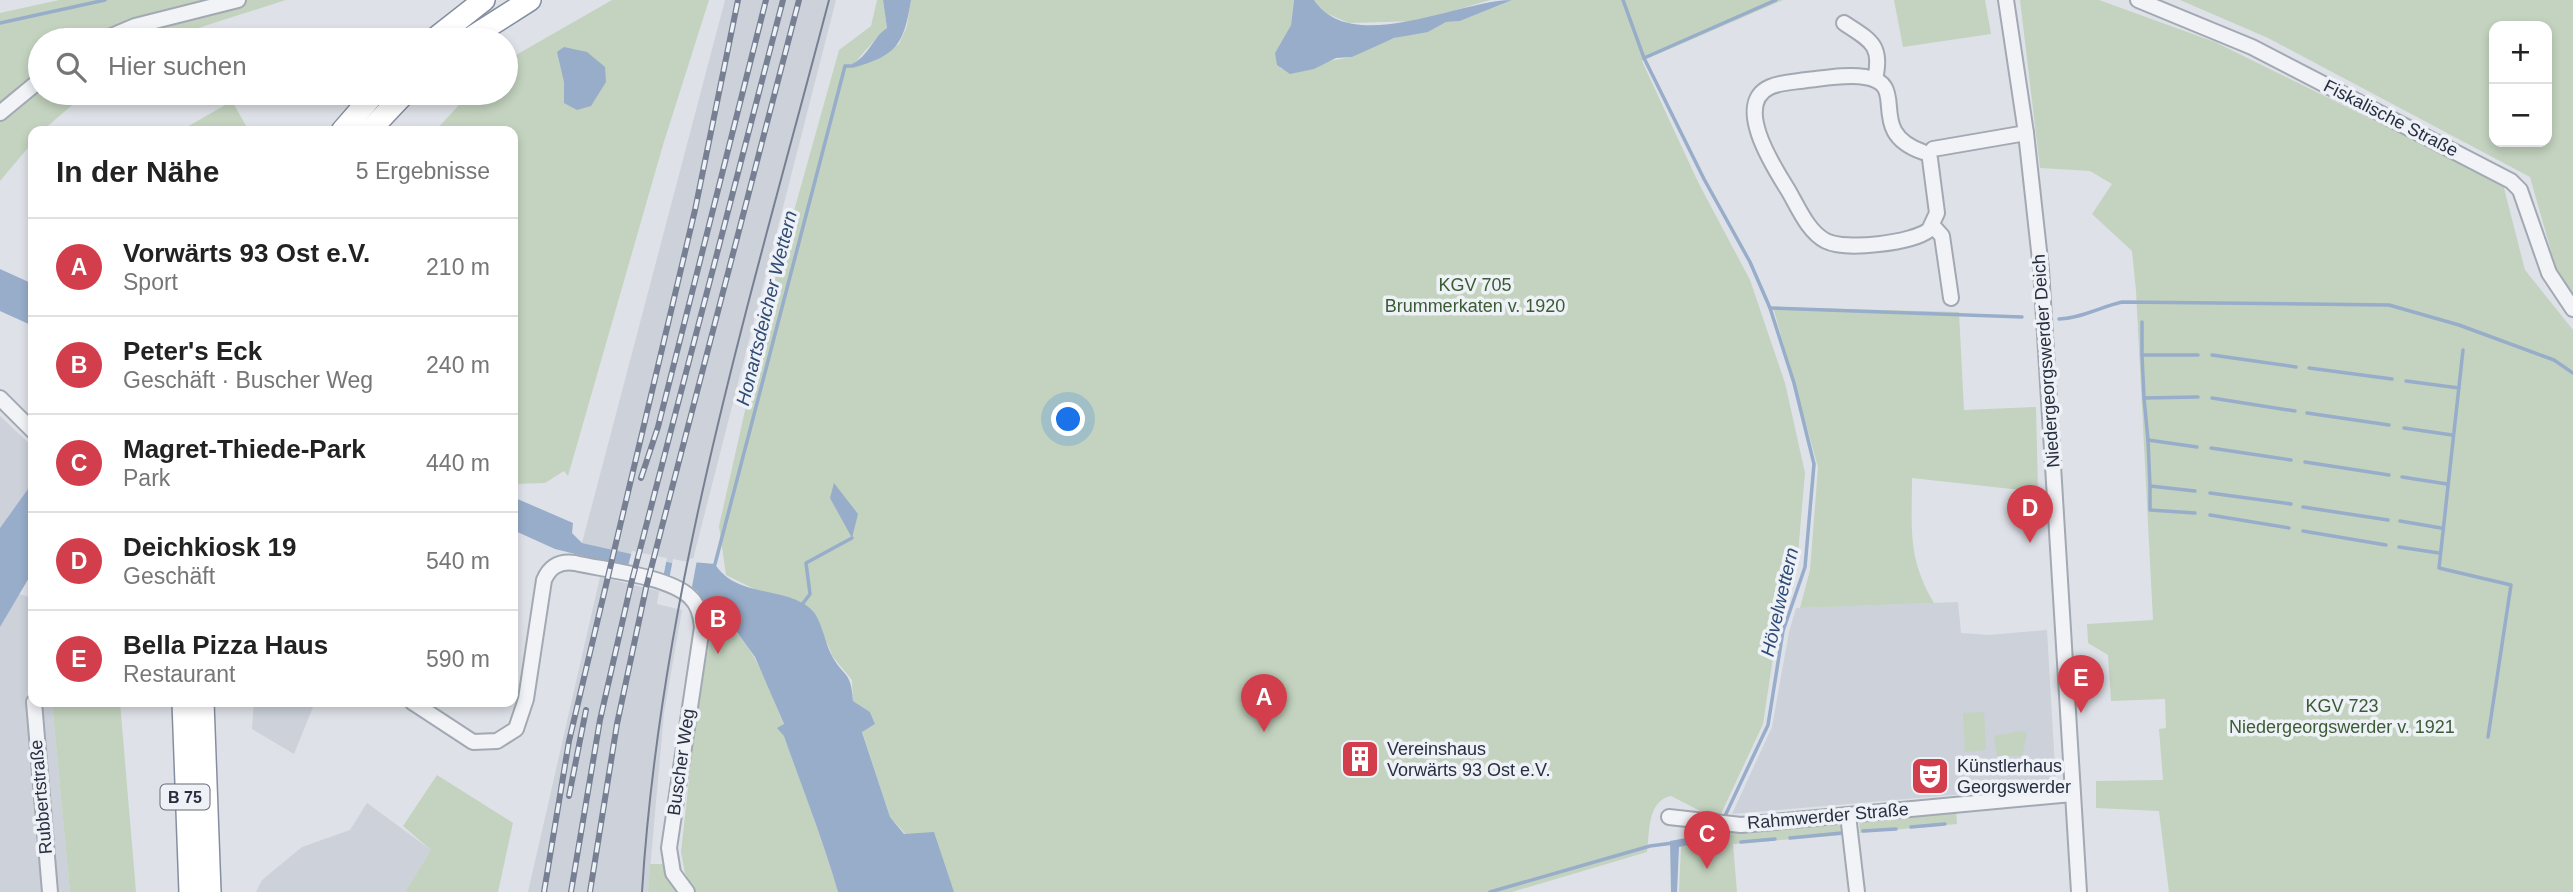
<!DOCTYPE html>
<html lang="de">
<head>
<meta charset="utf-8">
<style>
	body { margin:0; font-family:Arial,sans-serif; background:#f6f6f6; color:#222 }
	.controls { position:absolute; right:21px; top:21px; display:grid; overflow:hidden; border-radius:14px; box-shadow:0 4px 10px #0003 }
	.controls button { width:63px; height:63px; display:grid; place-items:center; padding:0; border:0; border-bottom:2px solid #e0e0e0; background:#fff; color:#222; font:35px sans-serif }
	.you { position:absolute; left:1069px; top:420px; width:24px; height:24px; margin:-18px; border:5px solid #fff; border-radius:50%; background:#1a73e8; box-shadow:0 0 0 10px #1a73e833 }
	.badge { display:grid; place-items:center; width:46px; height:46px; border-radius:50%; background:#d33e4c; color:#fff; font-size:23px; font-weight:700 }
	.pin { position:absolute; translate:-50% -58px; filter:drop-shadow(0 2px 4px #0008) }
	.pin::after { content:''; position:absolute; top:37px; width:24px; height:21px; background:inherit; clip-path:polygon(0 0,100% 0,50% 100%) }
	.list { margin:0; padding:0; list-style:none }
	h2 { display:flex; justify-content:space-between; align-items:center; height:91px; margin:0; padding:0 28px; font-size:30px }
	h2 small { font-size:23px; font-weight:400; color:#767676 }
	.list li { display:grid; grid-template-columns:46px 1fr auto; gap:21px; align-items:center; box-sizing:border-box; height:98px; padding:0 28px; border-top:2px solid #e0e0e0 }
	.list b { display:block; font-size:26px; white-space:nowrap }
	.list p { margin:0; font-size:23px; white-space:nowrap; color:#767676 }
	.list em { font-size:23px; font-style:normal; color:#767676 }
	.icon { flex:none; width:38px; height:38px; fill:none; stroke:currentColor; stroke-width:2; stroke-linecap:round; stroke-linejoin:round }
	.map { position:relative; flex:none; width:2573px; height:892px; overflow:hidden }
	.search { position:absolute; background:#fff; box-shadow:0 4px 10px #0003; left:28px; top:28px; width:490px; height:77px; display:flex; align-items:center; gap:18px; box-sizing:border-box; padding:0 24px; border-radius:38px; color:#767676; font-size:26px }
	.panel { position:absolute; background:#fff; box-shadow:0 4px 10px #0003; left:28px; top:126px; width:490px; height:581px; border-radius:14px }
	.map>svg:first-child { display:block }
	.built { fill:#ccd1da }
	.green { fill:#c3d3bf; fill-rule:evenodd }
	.water { fill:#98adca }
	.pier { fill:#dee2e8 }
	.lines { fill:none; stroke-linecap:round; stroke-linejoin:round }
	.stream { stroke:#98adca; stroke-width:3.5 }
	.minor-casing { stroke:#a3a9b2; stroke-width:18 }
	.highway-casing { stroke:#858ea0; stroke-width:24 }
	.minor { stroke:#f1f3f7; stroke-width:14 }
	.highway { stroke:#fff; stroke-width:21 }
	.tram { stroke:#778093; stroke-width:2 }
	.rail-casing { stroke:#778093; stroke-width:6 }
	.rail { stroke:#eef1f6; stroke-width:3.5; stroke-dasharray:10; stroke-linecap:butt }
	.labels { text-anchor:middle; stroke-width:7; stroke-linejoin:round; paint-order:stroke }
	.shield { fill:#eef1f6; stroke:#636977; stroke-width:2 }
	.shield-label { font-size:16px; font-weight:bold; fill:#272f40 }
	.street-label { font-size:18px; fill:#272f40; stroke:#eef1f6 }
	.park-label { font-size:18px; fill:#395c34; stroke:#eef1f6 }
	.poi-label { font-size:18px; fill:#272f40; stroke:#eef1f6; text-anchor:start }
	.water-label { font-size:19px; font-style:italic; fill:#2f4b75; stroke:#eef1f6 }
</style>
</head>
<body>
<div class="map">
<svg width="2573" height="892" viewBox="0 0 2573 892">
	<rect width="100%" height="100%" fill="#dee2e8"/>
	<g class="built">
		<path d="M725,0H836L691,567L582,543Z"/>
		<path d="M0,416L33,447V482L0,528Z"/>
		<path d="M600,577L659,591L657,604L682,610L664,713L648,892H528Z"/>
		<path d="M19,594L33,598V702H52L70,892H0V627Z"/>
		<path d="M1958,602L1961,633L1989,635L2047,630L2056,786L1732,814L1772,727L1789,632L1796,608Z"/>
		<path d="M254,702H315L294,754L252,729Z"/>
		<path d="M367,803L431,850L405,892H256L262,880L302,847L350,830Z"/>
	</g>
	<g class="green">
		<path d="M59,0H286L192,30L170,40H40V93H86L42,131H33V142L0,181V13Z"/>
		<path d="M612,0H709L663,145L568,476L564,471L545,483L513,484V131H435L470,93H506V61L509,59Z"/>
		<path d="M877,0H883L887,28C882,31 854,63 852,67L899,44L907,26L911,0H1294L1291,25L1275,53L1281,69L1352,57L1379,43L1411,33L1428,32L1446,22L1460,21L1512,0H1783L1642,61L1698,182L1750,280L1785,383L1805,473L1797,565L1779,618L1763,724L1721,814L1704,813L1671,796C1647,801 1650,831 1647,852L1512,892H954L950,883L890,817L862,731L875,724L870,712L853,701L852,680L833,657L813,610L791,598L760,592L726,575L719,526L773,286L839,50L871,26Z"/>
		<path d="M1314,0H1490L1418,21L1349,23L1321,11Z"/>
		<path d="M1894,0H1985L1991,34L1903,47Z"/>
		<path d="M2020,0H2099L2215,42L2503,184L2525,270L2573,330V892H2169L2159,811L2096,808V781L2163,780L2159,729L2166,728L2165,699L2111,701L2108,655L2088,643L2087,624L2153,620L2136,291L2132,251L2092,214L2112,184L2090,171L2040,168Z"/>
		<path d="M2180,0H2573V296L2557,272L2530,177L2268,38ZM2494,26H2547V142H2494Z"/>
		<path d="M232,101L249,131H180Z"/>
		<path d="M1773,307L1959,312L1964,410L2036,407L2038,492L1912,478C1912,528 1907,558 1934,603L1800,608L1810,570L1818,467Z"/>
		<path d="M714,615C755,639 766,684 784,725L778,728L784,735C803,789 822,837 838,892H695L685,873L681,852L696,716Z"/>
		<path d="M52,702H120L136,892H70Z"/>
		<path d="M1984,712L1986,750L1965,752L1963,713Z"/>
		<path d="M2022,731L2027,734L2022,756H1997L1994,736Z"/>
		<path d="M437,775L513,823L498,892H405L431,850L403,826Z"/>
		<path d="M1956,809L1957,824L1860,833L1859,817H1870L1874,820L1883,819L1885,815L1922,812L1925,816Z"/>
		<path d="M1842,821L1844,835L1733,844L1737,892H1679L1681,846L1719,840L1722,834L1746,828L1750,832H1759L1762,827L1794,824L1800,827L1809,826L1812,822Z"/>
		<path d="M650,864H664L681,892H648Z"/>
	</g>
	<g class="water">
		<path d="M883,0H911C904,45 896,56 852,68V64C869,56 872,38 887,28Z"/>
		<path d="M1294,0H1314C1352,57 1459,0 1512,0L1460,21L1446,22L1428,32L1394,38L1352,57L1336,58L1314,69L1290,74L1277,65L1275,53L1291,25Z"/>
		<path d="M564,47L587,52L605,67L606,82L591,106L577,110L564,103V82L557,52Z"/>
		<path d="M0,269L33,284V326L0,311Z"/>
		<path d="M33,482V571L0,627V528Z"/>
		<path d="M834,483L858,514L852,538L830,498Z"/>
		<path d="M513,497L573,523L572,533L582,543L690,567L692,562L715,564C736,598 785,586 811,609C821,618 825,642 831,654C843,678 851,669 853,701L870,712L875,724L862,732L890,817L904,834L934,832L954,892H838C822,837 803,790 784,736L777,728L784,724L755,657L734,628L709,612L698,592L685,581L555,549L513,530Z"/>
		<path d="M1713,833L1722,834V838L1679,847L1677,892H1671L1670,841Z"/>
	</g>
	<g class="pier">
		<path d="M632,551L667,558L663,578L627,570Z"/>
		<path d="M691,558L697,560L691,592L669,580L673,559L688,562Z"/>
	</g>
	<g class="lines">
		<g class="stream">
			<path d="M1623,0L1644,58L1704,179L1750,262L1770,308L1794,383L1814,464L1805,567L1783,631L1768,725L1724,818"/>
			<path d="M0,23L105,0"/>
			<path d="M1644,58L1776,0"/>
			<path d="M1770,308L2022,317"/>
			<path d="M2059,319C2082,318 2100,307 2122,302L2389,305L2459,325L2554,360L2573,373"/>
			<path d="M2142,322V355H2198"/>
			<path d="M2463,350L2439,568L2511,585L2488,737"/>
			<path d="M2142,355L2144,398L2198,397"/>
			<path d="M2212,355L2296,367"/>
			<path d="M2309,368L2392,379"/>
			<path d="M2406,381L2459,388"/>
			<path d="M2144,398L2148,440L2197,447"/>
			<path d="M2212,398L2295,411"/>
			<path d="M2307,413L2389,425"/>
			<path d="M2404,428L2452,435"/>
			<path d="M2148,440L2150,486L2195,491"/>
			<path d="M2211,448L2291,460"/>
			<path d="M2305,462L2389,475"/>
			<path d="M2402,477L2447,484"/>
			<path d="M2150,487V510L2195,513"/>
			<path d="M2210,493L2291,504"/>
			<path d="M2303,507L2388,520"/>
			<path d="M2210,515L2289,528"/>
			<path d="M2400,521L2441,528"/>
			<path d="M2303,531L2386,545"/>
			<path d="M2399,547L2439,553"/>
			<path d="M715,564L845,66H851"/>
			<path d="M801,606L810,594L806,563L852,538"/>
			<path d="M1911,827L1945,824"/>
			<path d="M1863,831L1896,829"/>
			<path d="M1790,838L1842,833"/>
			<path d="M1741,842L1775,839"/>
			<path d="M1490,892L1650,846L1673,843"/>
		</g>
		<defs>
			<g id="minor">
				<path d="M2006,0L2026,133L2041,269L2079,892"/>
				<path d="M2138,0L2252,47L2511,181L2520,190L2549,273L2573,309"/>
				<path d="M1844,23C1870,40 1883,45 1875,79"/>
				<path d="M102,40L135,26L238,0"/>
				<path d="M0,113L40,80"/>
				<path d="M1933,149L2026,133"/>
				<path d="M1923,152C1863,131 1912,84 1865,77C1847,74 1825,78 1807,80C1795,82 1781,82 1770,87C1732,104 1775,169 1788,190C1798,207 1808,232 1826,241C1846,251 1912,243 1929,230L1937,213L1930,159"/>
				<path d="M1933,226L1942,236L1951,298"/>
				<path d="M0,398L33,431"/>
				<path d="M34,702L50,892"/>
				<path d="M412,702L473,742L497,741L516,729L526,699L544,580C550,566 560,561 575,563C605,570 668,576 690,597C698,604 701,616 702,627L669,848L673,873L687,892"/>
				<path d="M1848,815L1857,892"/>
				<path d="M1669,817L1741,825L2072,794"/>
			</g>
			<g id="highway">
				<path d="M433,40L484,0"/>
				<path d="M467,40L530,0"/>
				<path d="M342,131L375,93"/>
				<path d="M369,131L405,93"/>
				<path d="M183,702L190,892"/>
				<path d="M203,702L210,892"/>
			</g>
		</defs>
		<use href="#minor" class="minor-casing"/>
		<use href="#highway" class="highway-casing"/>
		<use href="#minor" class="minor"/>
		<use href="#highway" class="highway"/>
		<path class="tram" d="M642,892C661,587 752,294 829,0"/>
		<defs>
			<g id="rail">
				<path d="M641,478L658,427L766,0"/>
				<path d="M569,796L586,710"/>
				<path d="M544,892L569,741L695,210L738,0"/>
				<path d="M571,892L600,720L631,584L783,0"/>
				<path d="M590,892L617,724L646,588L799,0"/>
			</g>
		</defs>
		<use href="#rail" class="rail-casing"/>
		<use href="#rail" class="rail"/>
	</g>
	<defs>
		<symbol id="building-square" viewBox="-11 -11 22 22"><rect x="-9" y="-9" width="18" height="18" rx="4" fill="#d33e4c" stroke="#eef1f6"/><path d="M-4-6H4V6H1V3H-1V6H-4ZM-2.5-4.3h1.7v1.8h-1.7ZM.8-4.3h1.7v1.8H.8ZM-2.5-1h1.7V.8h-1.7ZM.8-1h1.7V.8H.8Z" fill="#fff"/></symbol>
		<symbol id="theatre-square" viewBox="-11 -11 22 22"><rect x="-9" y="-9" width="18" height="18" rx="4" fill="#d33e4c" stroke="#eef1f6"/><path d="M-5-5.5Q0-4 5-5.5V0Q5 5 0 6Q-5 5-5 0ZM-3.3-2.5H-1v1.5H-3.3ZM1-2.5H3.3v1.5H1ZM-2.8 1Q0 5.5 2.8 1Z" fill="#fff"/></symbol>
	</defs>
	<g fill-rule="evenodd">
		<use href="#building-square" x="1338" y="737" width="44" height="44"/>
		<use href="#theatre-square" x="1908" y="754" width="44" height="44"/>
	</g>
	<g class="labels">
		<rect class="shield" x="160.5" y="784.5" width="49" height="25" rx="5"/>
		<g class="shield-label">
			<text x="185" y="803">B 75</text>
		</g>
		<g class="street-label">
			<text transform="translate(2391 118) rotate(27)" y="6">Fiskalische Straße</text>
			<text transform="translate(2046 361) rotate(-94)" y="6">Niedergeorgswerder Deich</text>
			<text transform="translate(681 762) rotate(-82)" y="6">Buscher Weg</text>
			<text transform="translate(41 797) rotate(-95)" y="6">Rubbertstraße</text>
			<text transform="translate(1828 816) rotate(-5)" y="6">Rahmwerder Straße</text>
		</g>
		<g class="park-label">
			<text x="1475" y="291">KGV 705<tspan x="1475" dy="21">Brummerkaten v. 1920</tspan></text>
			<text x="2342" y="712">KGV 723<tspan x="2342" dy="21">Niedergeorgswerder v. 1921</tspan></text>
		</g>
		<g class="poi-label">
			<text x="1387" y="755">Vereinshaus<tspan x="1387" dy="21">Vorwärts 93 Ost e.V.</tspan></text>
			<text x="1957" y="772">Künstlerhaus<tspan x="1957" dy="21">Georgswerder</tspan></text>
		</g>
		<g class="water-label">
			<text transform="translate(766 308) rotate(-76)" y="7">Honartsdeicher Wettern</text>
			<text transform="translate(1779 602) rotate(-77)" y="7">Hövelwettern</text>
		</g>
	</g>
</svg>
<div class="controls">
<button>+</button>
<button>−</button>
</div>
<div class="you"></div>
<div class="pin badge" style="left:1264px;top:732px">A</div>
<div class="pin badge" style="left:718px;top:654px">B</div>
<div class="pin badge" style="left:1707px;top:869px">C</div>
<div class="pin badge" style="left:2030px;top:543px">D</div>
<div class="pin badge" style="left:2081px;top:713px">E</div>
<div class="search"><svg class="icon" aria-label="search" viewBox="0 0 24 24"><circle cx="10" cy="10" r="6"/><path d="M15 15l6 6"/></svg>Hier suchen</div>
<section class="panel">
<h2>In der Nähe<small>5 Ergebnisse</small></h2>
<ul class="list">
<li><span class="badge">A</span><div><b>Vorwärts 93 Ost e.V.</b><p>Sport</p></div><em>210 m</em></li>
<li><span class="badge">B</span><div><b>Peter's Eck</b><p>Geschäft · Buscher Weg</p></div><em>240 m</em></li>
<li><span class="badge">C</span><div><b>Magret-Thiede-Park</b><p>Park</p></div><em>440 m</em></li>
<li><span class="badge">D</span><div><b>Deichkiosk 19</b><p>Geschäft</p></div><em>540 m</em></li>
<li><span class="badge">E</span><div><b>Bella Pizza Haus</b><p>Restaurant</p></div><em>590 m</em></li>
</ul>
</section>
</div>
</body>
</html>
